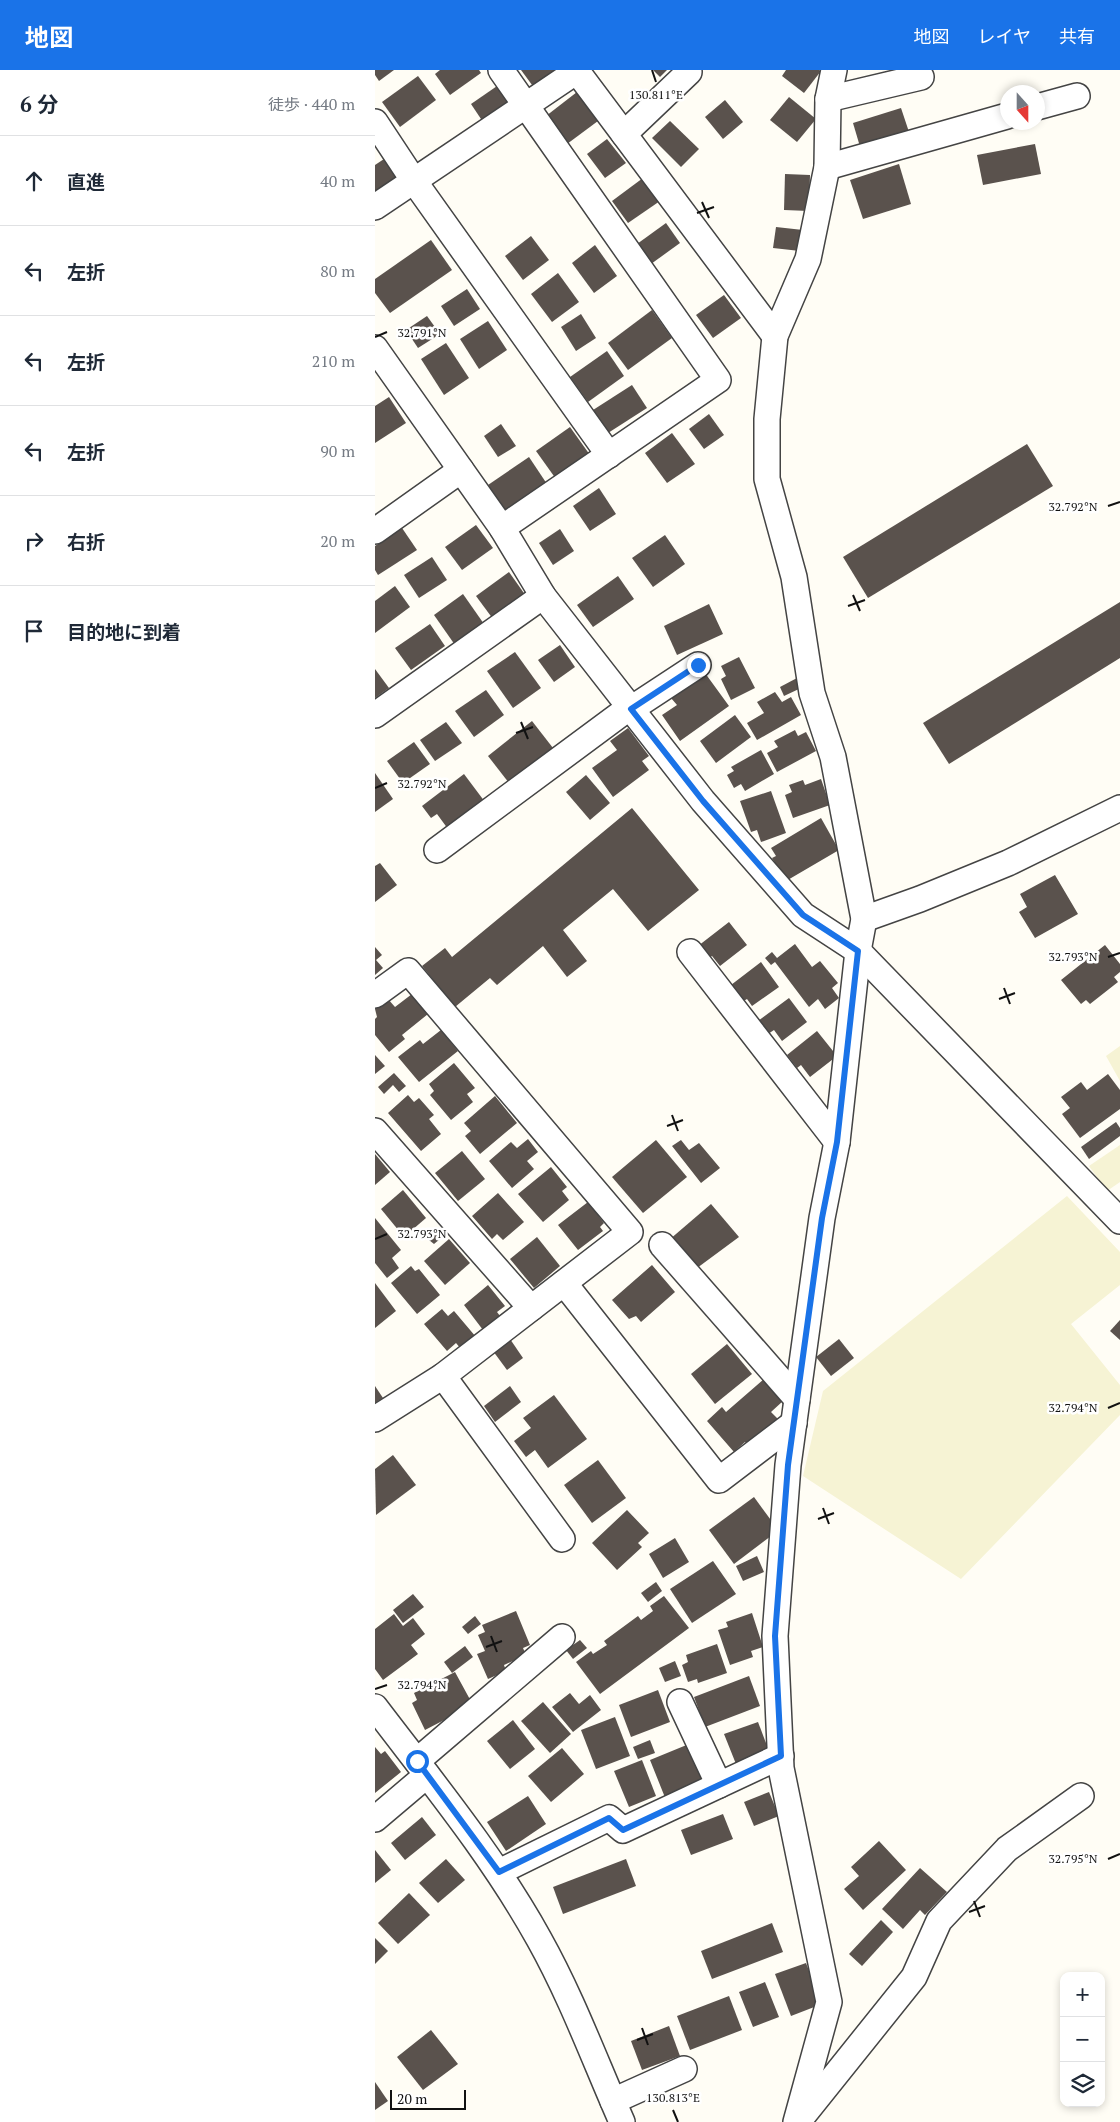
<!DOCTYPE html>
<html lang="ja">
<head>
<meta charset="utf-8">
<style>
	body { margin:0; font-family:"PT Serif","Noto Sans JP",serif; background:#f2f2f3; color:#1f2937 }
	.controls { position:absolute; right:15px; bottom:15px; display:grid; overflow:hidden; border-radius:10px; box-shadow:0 2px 8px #0003 }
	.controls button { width:45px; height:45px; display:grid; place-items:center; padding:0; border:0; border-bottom:1px solid #e0e1e3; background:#fff; color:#1f2937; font:25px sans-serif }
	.compass { position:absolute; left:625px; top:15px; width:45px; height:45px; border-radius:50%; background:#fff; box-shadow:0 2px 8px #0003; rotate:159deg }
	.scale { position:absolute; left:15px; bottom:12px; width:76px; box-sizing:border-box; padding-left:5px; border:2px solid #111; border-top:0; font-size:14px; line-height:18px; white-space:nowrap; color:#111; -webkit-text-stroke:4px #fff; paint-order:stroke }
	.stop { position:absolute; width:15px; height:15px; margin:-11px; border:4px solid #1a73e8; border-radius:50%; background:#fff }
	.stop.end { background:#1a73e8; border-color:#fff; box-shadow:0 1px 5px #0008 }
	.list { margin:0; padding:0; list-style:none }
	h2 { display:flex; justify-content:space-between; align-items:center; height:65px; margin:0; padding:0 20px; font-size:21px }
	h2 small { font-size:16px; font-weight:400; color:#747a83 }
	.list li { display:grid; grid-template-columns:32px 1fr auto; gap:15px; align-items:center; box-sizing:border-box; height:90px; padding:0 20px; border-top:1px solid #e0e1e3 }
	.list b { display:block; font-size:19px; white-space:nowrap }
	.list em { font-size:16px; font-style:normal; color:#747a83 }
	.icon { flex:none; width:28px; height:28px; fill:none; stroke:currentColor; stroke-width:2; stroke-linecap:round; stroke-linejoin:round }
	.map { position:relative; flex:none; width:745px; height:2052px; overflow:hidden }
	header { display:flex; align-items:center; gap:30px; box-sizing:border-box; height:70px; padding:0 25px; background:#1a73e8; color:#fff }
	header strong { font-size:24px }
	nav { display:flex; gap:28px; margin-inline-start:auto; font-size:18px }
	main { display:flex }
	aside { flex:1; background:#fff }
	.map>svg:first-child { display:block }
	.farmland { fill:#f6f3d4 }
	.building { fill:#5a524d }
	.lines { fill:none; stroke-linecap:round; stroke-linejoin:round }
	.minor-casing { stroke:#444; stroke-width:28 }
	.minor { stroke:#fff; stroke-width:25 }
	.route { stroke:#1a73e8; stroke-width:6 }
	.ticks { fill:none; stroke:#111; stroke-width:2 }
	.ticks-label { font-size:12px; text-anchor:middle; fill:#111; stroke:#fff; stroke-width:5; stroke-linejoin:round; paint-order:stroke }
</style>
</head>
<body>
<header>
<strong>地図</strong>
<nav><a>地図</a><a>レイヤ</a><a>共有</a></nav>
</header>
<main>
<aside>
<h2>6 分<small>徒歩 · 440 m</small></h2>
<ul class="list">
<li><svg class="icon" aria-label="ahead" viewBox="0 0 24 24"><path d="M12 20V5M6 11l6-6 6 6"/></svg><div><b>直進</b></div><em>40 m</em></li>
<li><svg class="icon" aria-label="left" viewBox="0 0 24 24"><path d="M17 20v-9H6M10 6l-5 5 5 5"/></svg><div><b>左折</b></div><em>80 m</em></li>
<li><svg class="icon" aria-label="left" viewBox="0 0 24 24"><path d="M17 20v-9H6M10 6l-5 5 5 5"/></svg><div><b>左折</b></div><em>210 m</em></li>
<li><svg class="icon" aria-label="left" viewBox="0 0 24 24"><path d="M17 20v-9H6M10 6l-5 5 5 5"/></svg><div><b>左折</b></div><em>90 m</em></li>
<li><svg class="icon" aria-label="right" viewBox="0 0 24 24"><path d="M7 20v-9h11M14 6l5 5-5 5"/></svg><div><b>右折</b></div><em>20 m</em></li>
<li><svg class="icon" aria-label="arrive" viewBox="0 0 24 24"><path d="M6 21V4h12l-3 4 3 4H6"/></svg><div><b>目的地に到着</b></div></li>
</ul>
</aside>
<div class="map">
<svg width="745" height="2052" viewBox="0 0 745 2052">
	<rect width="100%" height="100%" fill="#fffdf5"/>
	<g class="farmland">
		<path d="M745,976V1011L731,986Z"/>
		<path d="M745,1075V1112L732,1121L714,1096Z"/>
		<path d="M692,1126L745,1182V1215L696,1254L745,1315V1345L586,1509L428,1406L448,1321Z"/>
	</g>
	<g class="building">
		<path d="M0,0H19L4,11L0,5Z"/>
		<path d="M65,0H104L106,3L75,25L60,4Z"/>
		<path d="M146,0H187L160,19Z"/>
		<path d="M278,0H292L285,7Z"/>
		<path d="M411,0H444L446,1L429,23L407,6Z"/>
		<path d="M43,6L61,30L25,57L7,32Z"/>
		<path d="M125,14L139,35L110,55L96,34Z"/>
		<path d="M202,22L223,51L192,74L171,46Z"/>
		<path d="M414,27L441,49L422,72L395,50Z"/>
		<path d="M350,30L368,52L348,69L330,47Z"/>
		<path d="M526,38L535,65L486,80L478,53Z"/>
		<path d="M295,51L324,79L306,97L277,68Z"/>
		<path d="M232,69L251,93L230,108L212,84Z"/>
		<path d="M660,74L666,104L608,115L602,85Z"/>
		<path d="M12,87L27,110L0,129V95Z"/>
		<path d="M524,94L536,134L488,149L475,110Z"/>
		<path d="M410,104L435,105L434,141L409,140Z"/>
		<path d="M268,108L285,131L253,153L237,131Z"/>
		<path d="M291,153L305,173L276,194L262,174Z"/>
		<path d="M401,157L428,160L425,181L398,178Z"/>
		<path d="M156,166L174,190L148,210L130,186Z"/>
		<path d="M56,170L77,200L15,243L0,223V209Z"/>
		<path d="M220,175L242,206L219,223L197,193Z"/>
		<path d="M183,203L204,232L177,252L156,224Z"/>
		<path d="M92,219L105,239L79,256L66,236Z"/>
		<path d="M349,225L366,248L338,268L321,245Z"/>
		<path d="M277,240L297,268L253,300L233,273Z"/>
		<path d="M206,244L221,268L201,281L186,257Z"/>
		<path d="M52,246L65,264L43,278L31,260Z"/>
		<path d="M113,251L132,280L104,299L85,269Z"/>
		<path d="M71,273L94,308L69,325L46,289Z"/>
		<path d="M232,281L249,306L213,332L195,307Z"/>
		<path d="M257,315L272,338L233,363L218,340Z"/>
		<path d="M14,327L31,353L0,373V336Z"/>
		<path d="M334,344L349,365L329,379L314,359Z"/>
		<path d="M126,354L141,376L123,387L109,366Z"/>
		<path d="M195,357L215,385L181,409L161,381Z"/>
		<path d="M297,363L320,394L292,413L270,383Z"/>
		<path d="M652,374L678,416L493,528L468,487Z"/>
		<path d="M154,387L172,414L131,442L113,415Z"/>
		<path d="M224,418L241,444L215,461L198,436Z"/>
		<path d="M101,455L118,478L87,500L70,477Z"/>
		<path d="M27,458L42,480L3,505L0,500V476Z"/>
		<path d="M185,459L199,481L178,495L164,473Z"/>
		<path d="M290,465L310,494L278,517L257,488Z"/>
		<path d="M57,487L72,510L44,528L29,505Z"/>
		<path d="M134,502L151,526L118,549L101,526Z"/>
		<path d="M243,506L259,529L218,557L202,535Z"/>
		<path d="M20,516L35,537L0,563V531Z"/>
		<path d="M88,524L109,554L80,575L59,545Z"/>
		<path d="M745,532V588L574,694L548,653Z"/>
		<path d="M334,534L348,564L302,585L289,556Z"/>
		<path d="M55,554L70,576L36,600L20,578Z"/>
		<path d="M185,575L200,597L179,612L163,590Z"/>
		<path d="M140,582L166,618L138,638L112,601Z"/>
		<path d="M364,587L380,618L356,630L346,609L351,606L346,596Z"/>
		<path d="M0,599L14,618L0,628Z"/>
		<path d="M330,603L354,636L305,671L287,645L302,635L296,628Z"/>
		<path d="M422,608L426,618L409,626L405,617Z"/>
		<path d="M111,620L129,645L99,667L80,641Z"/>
		<path d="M400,622L407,632L416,627L426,645L382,670L372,653L389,643L382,632Z"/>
		<path d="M360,645L376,667L341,693L325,671Z"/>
		<path d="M157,651L178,678L134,713L113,686Z"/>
		<path d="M71,652L87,673L60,691L45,670Z"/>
		<path d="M253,658L274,686L267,691L274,700L238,727L217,698L242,680L235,671Z"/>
		<path d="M420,660L423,666L431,662L441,681L402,702L392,683L403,677L399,671Z"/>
		<path d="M39,672L55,694L28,713L12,691Z"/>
		<path d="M386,680L399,704L370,721L366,714L359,718L352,705L359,701L356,697Z"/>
		<path d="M0,703L18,729L0,742Z"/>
		<path d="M89,704L110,732L73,759L62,744L56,748L47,736Z"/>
		<path d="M211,705L235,733L215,750L191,722Z"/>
		<path d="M446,709L455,735L418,748L410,725L417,722L414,715L428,710L430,715Z"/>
		<path d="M396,721L411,763L386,772L382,760L376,762L365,731Z"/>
		<path d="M257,738L324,820L273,861L238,819L188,860L212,891L192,907L168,876L122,915L115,908L80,937L47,896L70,878L77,887Z"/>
		<path d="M446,748L464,780L411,811L397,788L401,786L396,778Z"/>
		<path d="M5,793L22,815L0,832V796Z"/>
		<path d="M680,805L703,844L660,868L644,842L652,837L645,824Z"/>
		<path d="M354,852L372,875L345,896L337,886L333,889L323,876Z"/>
		<path d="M420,874L437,897L445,891L463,913L457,918L464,928L450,939L443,929L434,937L400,892L396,895L390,888L397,882L402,888Z"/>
		<path d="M730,875L745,894V902L739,907L743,912L715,934L711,930L706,934L686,910Z"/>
		<path d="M0,877L7,885L1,890L8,898L0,905Z"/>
		<path d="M386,892L404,917L377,936L372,929L367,932L356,915Z"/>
		<path d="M37,924L53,944L27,965L30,969L14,982L0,965V949L2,947L0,939L13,929L20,937Z"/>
		<path d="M414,928L432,952L407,971L399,960L393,964L383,951Z"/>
		<path d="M66,960L83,981L44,1012L23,987L45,970L48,974Z"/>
		<path d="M442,961L462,986L435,1007L426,995L422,998L412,985Z"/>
		<path d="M0,985L10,996L0,1004Z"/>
		<path d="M79,993L100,1018L92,1024L98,1032L76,1050L55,1025L59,1021L54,1014Z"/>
		<path d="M19,1003L31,1016L24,1022L18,1015L9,1024L3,1017Z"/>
		<path d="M733,1004L745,1020V1039L705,1068L687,1044L695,1038L686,1027L706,1012L712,1020Z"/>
		<path d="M33,1025L39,1032L44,1028L59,1045L54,1049L66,1064L46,1081L13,1043Z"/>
		<path d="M120,1026L142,1053L105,1084L90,1066L96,1061L89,1053Z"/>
		<path d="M741,1052L745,1058V1066L714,1089L706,1077Z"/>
		<path d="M153,1069L163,1082L152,1091L159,1099L137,1118L114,1091L136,1072L142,1078Z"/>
		<path d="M281,1070L312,1107L268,1143L237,1107Z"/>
		<path d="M306,1070L314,1080L324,1073L345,1098L326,1113L297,1076Z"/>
		<path d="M87,1081L110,1109L83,1131L60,1103Z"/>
		<path d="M0,1084L15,1102L0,1115Z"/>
		<path d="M176,1097L192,1117L187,1121L194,1130L168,1152L143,1124Z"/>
		<path d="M28,1120L51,1148L29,1167L6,1139Z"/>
		<path d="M123,1123L149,1152L128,1170L122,1164L117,1169L97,1146Z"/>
		<path d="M213,1132L229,1153L225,1157L228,1161L203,1180L183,1155Z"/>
		<path d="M336,1134L364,1167L318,1201L294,1170Z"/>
		<path d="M0,1148L26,1180L17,1188L24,1198L12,1208L0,1193Z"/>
		<path d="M66,1159L71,1164L59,1174L54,1170Z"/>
		<path d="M162,1167L185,1196L159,1218L135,1189Z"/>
		<path d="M74,1169L95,1193L70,1215L49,1191Z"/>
		<path d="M277,1195L300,1222L266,1252L261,1246L254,1249L237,1230Z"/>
		<path d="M36,1196L40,1201L44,1199L65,1225L42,1244L16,1213Z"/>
		<path d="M0,1213L21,1241L0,1258Z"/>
		<path d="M113,1215L130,1236L122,1242L125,1246L108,1260L89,1235Z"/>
		<path d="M67,1239L73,1246L79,1241L101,1267L86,1279L81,1273L72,1281L49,1254Z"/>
		<path d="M745,1250V1270L735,1261Z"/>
		<path d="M135,1269L148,1288L132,1300L118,1281Z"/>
		<path d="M464,1269L479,1288L456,1306L441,1287Z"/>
		<path d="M352,1274L377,1304L340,1334L316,1304Z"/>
		<path d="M389,1309L408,1331L396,1342L403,1349L373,1375L370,1372L359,1382L332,1351L347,1337L351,1342Z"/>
		<path d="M0,1316L8,1328L0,1333Z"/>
		<path d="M135,1316L146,1332L120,1352L109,1336Z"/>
		<path d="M179,1325L212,1369L173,1398L160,1380L151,1387L139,1371L156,1358L148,1348Z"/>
		<path d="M18,1385L41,1415L1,1445L0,1399Z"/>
		<path d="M223,1390L251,1428L217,1453L189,1415Z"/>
		<path d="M379,1427L401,1457L400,1463L359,1494L334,1460Z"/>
		<path d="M252,1440L274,1463L263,1473L267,1477L242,1500L217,1473Z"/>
		<path d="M300,1468L314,1492L288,1508L274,1484Z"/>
		<path d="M382,1486L389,1502L368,1511L361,1496Z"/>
		<path d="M338,1491L361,1524L317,1553L295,1519Z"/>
		<path d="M281,1512L287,1521L273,1532L266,1523Z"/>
		<path d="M38,1524L49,1537L28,1553L18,1540Z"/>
		<path d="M289,1526L314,1558L225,1624L201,1592L216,1581L218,1584L232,1575L229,1571L263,1546L266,1550L278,1541L275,1536Z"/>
		<path d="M141,1541L155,1575L148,1578L151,1585L129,1595L131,1601L113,1609L102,1584L110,1581L103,1565L110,1562L107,1555Z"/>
		<path d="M377,1543L388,1577L376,1581L378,1587L355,1595L343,1560L353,1557L351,1552Z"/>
		<path d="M19,1544L28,1556L38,1548L50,1564L36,1575L43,1584L8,1610L0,1599V1559Z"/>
		<path d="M100,1546L106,1554L93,1564L87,1557Z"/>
		<path d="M205,1570L212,1578L198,1589L191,1580Z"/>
		<path d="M342,1574L352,1603L323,1613L322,1609L313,1612L307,1595L313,1592L311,1585Z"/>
		<path d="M90,1576L98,1587L77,1603L69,1592Z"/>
		<path d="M300,1591L306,1606L290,1612L284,1598Z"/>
		<path d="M80,1602L98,1635L50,1660L37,1633L42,1630L39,1623Z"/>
		<path d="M374,1606L385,1636L330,1657L319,1627Z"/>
		<path d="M283,1620L295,1652L256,1667L244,1635Z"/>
		<path d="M195,1623L204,1634L215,1625L226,1640L198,1662L177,1637Z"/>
		<path d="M168,1632L196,1664L175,1683L146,1651Z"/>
		<path d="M240,1647L255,1686L221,1699L206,1660Z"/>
		<path d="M138,1650L160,1679L135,1699L112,1671Z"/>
		<path d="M383,1652L394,1681L361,1694L349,1664Z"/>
		<path d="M275,1670L280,1683L263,1689L258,1677Z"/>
		<path d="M314,1674L330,1715L291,1730L275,1690Z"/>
		<path d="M0,1677L6,1684L10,1681L26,1702L0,1723Z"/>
		<path d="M187,1678L209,1704L176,1732L153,1706Z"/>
		<path d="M267,1690L281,1726L254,1737L239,1701Z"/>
		<path d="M394,1722L404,1746L379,1756L369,1732Z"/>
		<path d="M153,1726L171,1754L131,1781L112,1752Z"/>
		<path d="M348,1744L358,1769L316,1785L306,1760Z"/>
		<path d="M47,1747L61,1765L30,1790L16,1773Z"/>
		<path d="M504,1771L531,1800L488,1840L469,1819L484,1806L476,1797Z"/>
		<path d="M0,1780L16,1800L0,1813Z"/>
		<path d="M71,1789L90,1810L63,1833L44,1813Z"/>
		<path d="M251,1789L261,1816L188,1844L178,1817Z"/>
		<path d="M545,1798L572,1822L550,1845L545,1840L528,1859L507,1839Z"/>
		<path d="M34,1823L55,1845L23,1874L3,1853Z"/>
		<path d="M506,1850L518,1862L487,1896L474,1884Z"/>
		<path d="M397,1853L408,1882L337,1909L326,1881Z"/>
		<path d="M0,1868L13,1881L0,1894Z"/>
		<path d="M431,1893L447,1934L416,1946L400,1904Z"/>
		<path d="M390,1912L404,1947L378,1957L364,1922Z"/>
		<path d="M354,1926L367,1960L315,1980L302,1946Z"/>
		<path d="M294,1956L305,1986L267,2000L256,1971Z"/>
		<path d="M56,1960L83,1994L48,2020L22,1987Z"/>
		<path d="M0,2012L13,2031L0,2040Z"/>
	</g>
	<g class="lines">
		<defs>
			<g id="minor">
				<path d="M126,0L343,310L127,458"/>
				<path d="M201,0L400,266"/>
				<path d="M453,29L546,7"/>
				<path d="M662,37L702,26"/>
				<path d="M0,52L39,111L234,385"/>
				<path d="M249,64L314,2"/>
				<path d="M452,97L632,46"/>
				<path d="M0,137L202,1"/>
				<path d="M0,278L127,458L168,526L328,731L428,845L483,881L745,1151"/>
				<path d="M0,461L86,400"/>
				<path d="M256,639L323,595"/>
				<path d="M0,645L168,526"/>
				<path d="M62,780L255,637"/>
				<path d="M489,849L545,829L633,793L745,738"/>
				<path d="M315,882L462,1072"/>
				<path d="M0,925L33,901L255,1162L68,1306L0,1349"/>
				<path d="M0,1061L156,1238"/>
				<path d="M287,1175L422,1329"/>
				<path d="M189,1213L344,1410L419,1353"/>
				<path d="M68,1306L187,1469"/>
				<path d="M305,1632L344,1715"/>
				<path d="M0,1637C57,1712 118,1786 164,1869C197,1928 220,1991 247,2052"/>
				<path d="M42,1691L187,1567"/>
				<path d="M0,1749L52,1705"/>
				<path d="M124,1802L234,1748L248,1760L406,1686"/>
				<path d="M238,2031L309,1999"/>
				<path d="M426,2048L539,1907L564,1851L632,1779L706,1726"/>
				<path d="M421,2052L454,1932L406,1698L400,1566L413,1395L447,1148L462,1072L483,881L489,849L458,687L437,623L419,507L392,409V349L400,266L433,189L452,97L453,29L459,0"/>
			</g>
		</defs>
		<use href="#minor" class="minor-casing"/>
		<use href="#minor" class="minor"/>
	</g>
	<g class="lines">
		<path class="route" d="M42,1691L124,1802L234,1748L248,1760L406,1686L400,1566L413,1395L447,1148L462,1072L483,881L428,845L328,731L256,639L323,595"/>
	</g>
	<path class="ticks" d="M277,0L281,12M327,132L334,148M322,143L339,137M0,267L12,262M733,436L745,432M478,525L485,541M473,536L490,530M146,652L153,669M141,663L158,657M0,718L12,713M733,887L745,883M629,918L635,934M624,929L640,923M297,1045L303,1061M292,1056L308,1050M0,1169L12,1164M733,1338L745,1333M448,1438L454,1454M443,1449L459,1443M116,1566L122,1582M111,1577L127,1571M0,1619L12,1615M733,1789L745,1784M599,1831L605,1847M594,1842L610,1836M267,1958L273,1975M262,1970L278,1964M298,2040L303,2052"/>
	<g class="ticks-label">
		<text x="281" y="29">130.811°E</text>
		<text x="47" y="267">32.791°N</text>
		<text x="698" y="441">32.792°N</text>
		<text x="47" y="718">32.792°N</text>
		<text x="698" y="891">32.793°N</text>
		<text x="47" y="1168">32.793°N</text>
		<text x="698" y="1342">32.794°N</text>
		<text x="47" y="1619">32.794°N</text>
		<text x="698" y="1793">32.795°N</text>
		<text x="298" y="2032">130.813°E</text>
	</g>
</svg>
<div class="controls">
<button>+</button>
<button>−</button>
<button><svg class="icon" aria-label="layers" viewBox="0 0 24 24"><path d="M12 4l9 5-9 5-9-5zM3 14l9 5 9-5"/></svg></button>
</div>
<svg class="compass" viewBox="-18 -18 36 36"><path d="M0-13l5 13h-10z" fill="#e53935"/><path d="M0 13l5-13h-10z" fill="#747a83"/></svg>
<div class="scale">20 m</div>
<div class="stop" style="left:42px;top:1691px"></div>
<div class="stop end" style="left:323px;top:595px"></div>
</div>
</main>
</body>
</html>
